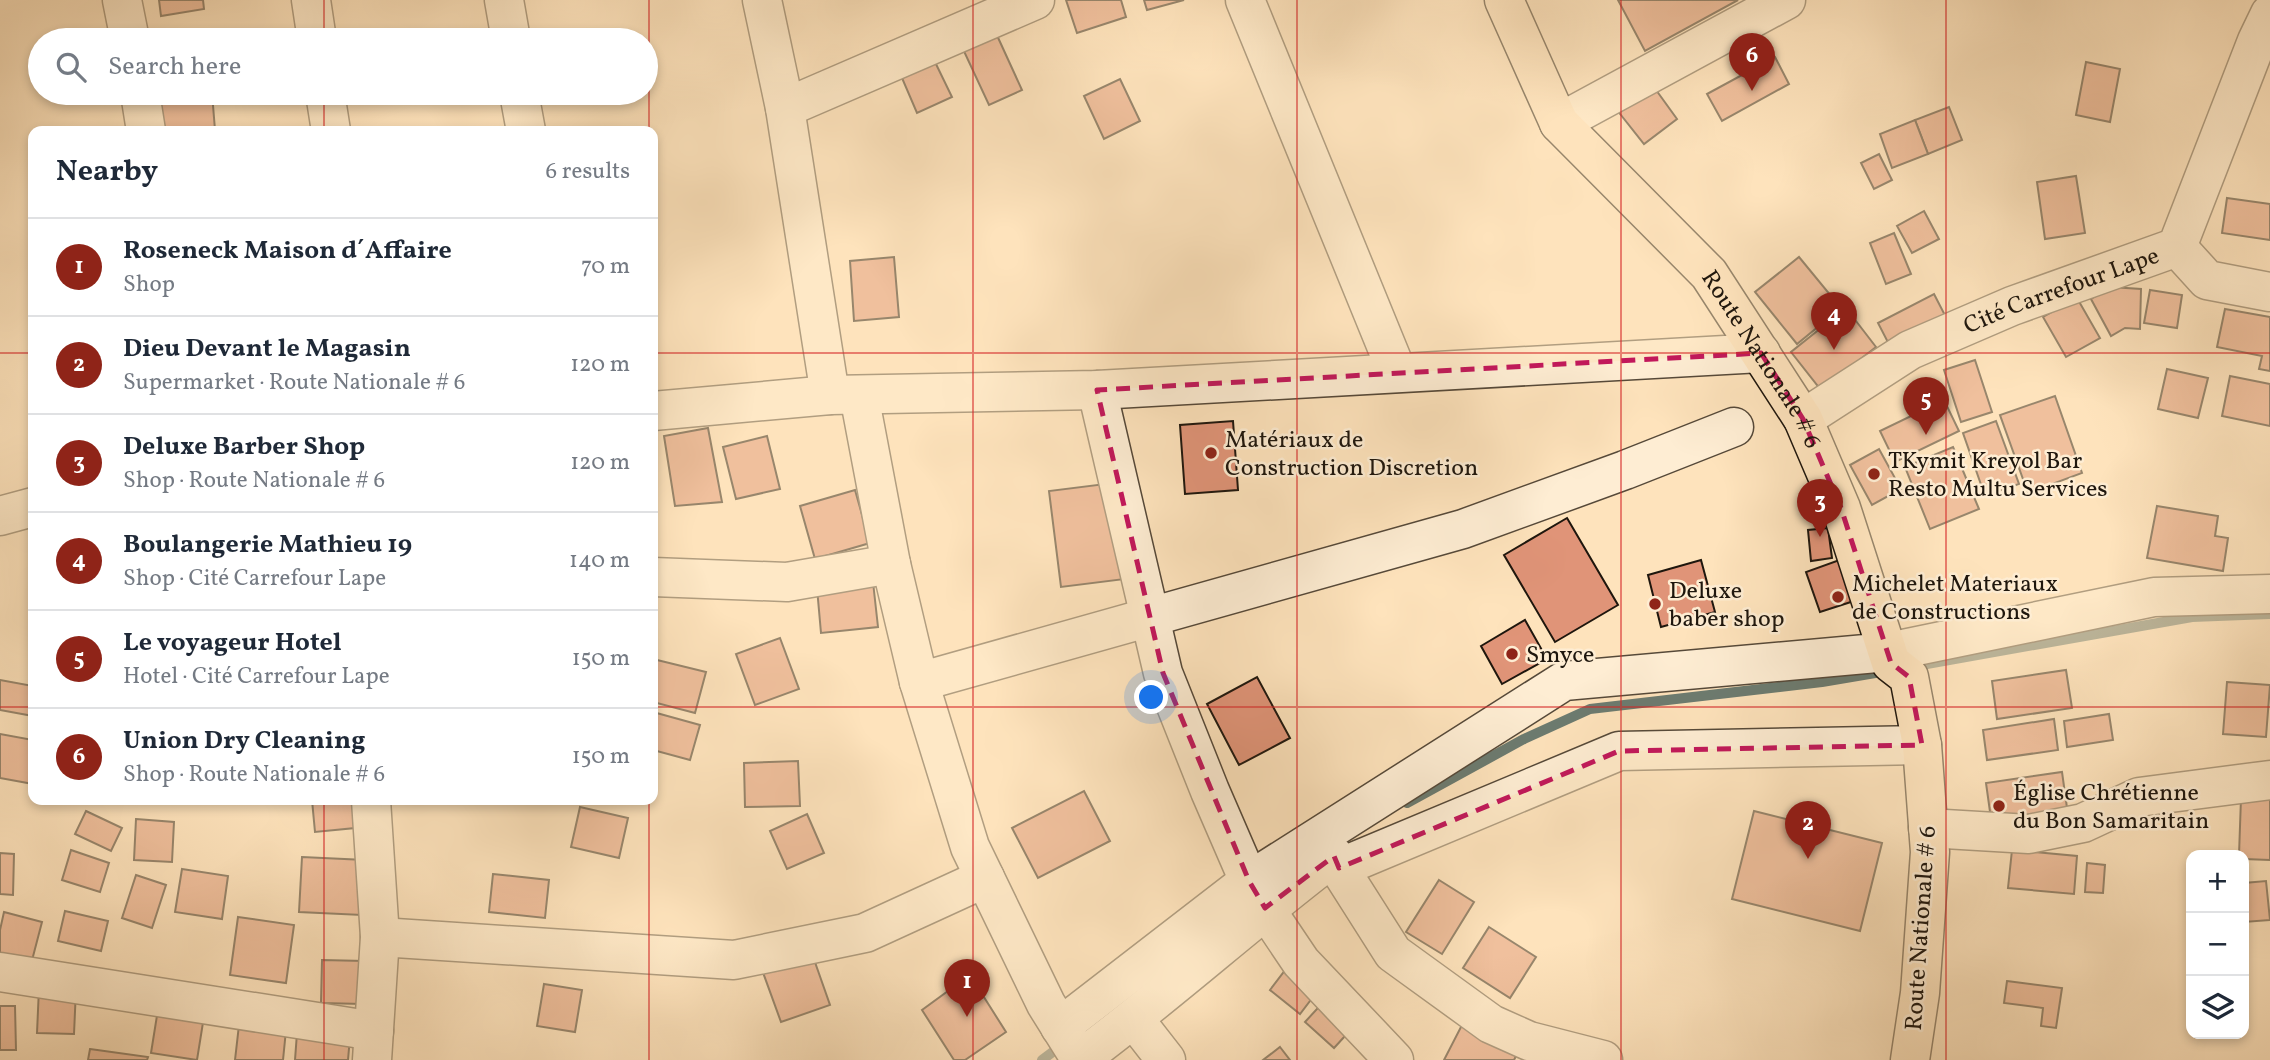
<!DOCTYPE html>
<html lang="en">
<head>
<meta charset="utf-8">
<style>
	body { margin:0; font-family:Vollkorn,serif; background:#f6f6f7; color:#1f2937 }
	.controls { position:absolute; right:21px; bottom:21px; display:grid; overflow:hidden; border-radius:14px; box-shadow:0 4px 10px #0003 }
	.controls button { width:63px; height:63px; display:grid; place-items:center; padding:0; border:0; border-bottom:2px solid #e0e1e3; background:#fff; color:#1f2937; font:35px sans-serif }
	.you { position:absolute; left:1152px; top:698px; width:24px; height:24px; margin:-18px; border:5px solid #fff; border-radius:50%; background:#1a73e8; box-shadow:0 0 0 10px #1a73e833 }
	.badge { display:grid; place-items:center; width:46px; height:46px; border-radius:50%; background:#8f2418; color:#fff; font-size:23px; font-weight:700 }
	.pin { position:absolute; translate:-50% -58px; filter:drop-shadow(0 2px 4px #0008) }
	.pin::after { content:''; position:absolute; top:37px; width:24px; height:21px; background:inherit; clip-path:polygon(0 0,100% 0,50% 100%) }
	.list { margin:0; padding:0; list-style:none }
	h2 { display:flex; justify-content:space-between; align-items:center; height:91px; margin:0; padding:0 28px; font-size:30px }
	h2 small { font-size:23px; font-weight:400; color:#747a83 }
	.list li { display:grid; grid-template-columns:46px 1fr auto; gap:21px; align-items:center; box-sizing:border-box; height:98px; padding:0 28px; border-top:2px solid #e0e1e3 }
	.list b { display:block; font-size:26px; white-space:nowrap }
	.list p { margin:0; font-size:23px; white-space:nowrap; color:#747a83 }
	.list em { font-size:23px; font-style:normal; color:#747a83 }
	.icon { flex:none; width:38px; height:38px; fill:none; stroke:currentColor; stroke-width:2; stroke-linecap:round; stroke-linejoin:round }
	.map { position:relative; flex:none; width:2270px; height:1060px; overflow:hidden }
	.search { position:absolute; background:#fff; box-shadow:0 4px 10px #0003; left:28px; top:28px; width:630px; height:77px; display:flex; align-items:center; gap:18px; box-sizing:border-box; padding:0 24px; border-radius:38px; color:#747a83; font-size:26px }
	.panel { position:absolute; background:#fff; box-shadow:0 4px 10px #0003; left:28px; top:126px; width:630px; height:679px; border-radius:14px }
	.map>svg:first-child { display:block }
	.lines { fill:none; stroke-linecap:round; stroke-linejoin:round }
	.stream { stroke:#6c7b70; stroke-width:10 }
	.building { fill:#e09478; stroke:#1e160d; stroke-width:2 }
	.minor-casing { stroke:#564939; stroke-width:41 }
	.major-casing { stroke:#1e160d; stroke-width:41 }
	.minor { stroke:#feedd3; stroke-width:38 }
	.major { stroke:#fee3bc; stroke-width:38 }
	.marked { fill:none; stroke:#c2185b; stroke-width:5; stroke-dasharray:14 9; stroke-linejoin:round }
	.grid { fill:none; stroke:#d62828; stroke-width:2; stroke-opacity:0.55 }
	.poi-dot { fill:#8f2418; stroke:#feedd3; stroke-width:2.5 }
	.labels { text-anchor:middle; stroke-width:5; stroke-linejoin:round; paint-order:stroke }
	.street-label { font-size:24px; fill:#1e160d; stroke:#feedd3 }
	.poi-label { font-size:24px; fill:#1e160d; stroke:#feedd3; text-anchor:start }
</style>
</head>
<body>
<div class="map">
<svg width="2270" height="1060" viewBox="0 0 2270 1060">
	<rect width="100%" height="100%" fill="#fee3bc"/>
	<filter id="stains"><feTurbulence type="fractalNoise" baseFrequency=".00286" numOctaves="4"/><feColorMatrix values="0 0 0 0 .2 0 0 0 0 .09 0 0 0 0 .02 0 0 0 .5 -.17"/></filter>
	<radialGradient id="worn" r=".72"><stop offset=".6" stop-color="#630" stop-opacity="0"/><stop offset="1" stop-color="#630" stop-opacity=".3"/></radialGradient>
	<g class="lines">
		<g class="stream">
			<path d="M1910,667L2192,617L2270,614"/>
			<path d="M1407,803L1524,739L1590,709L1822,682L1887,671"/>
			<path d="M1042,1060L1062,1045"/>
		</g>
	</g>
	<g class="building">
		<path d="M159,0H203L204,9L161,16Z"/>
		<path d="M1066,0H1121L1126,17L1077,33Z"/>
		<path d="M1144,0H1184L1147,10Z"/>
		<path d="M1618,0H1738L1645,51Z"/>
		<path d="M995,31L1022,90L989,105L962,47Z"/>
		<path d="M1775,57L1789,84L1722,121L1707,94Z"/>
		<path d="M935,62L952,97L917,113L902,78Z"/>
		<path d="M2086,62L2120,69L2110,122L2076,115Z"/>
		<path d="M1120,79L1140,121L1104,139L1084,96Z"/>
		<path d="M1651,83L1677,119L1644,144L1617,110Z"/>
		<path d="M157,93H212L215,130L160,131Z"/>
		<path d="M1949,107L1962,140L1928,154L1915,120Z"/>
		<path d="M1915,120L1928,154L1892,168L1880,134Z"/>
		<path d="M1879,154L1892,180L1874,189L1861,163Z"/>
		<path d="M2076,176L2085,233L2045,239L2037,182Z"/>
		<path d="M2227,198L2270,204V240L2222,233Z"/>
		<path d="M1924,211L1939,239L1912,253L1897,226Z"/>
		<path d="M1894,233L1911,274L1886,284L1870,243Z"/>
		<path d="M894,257L899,317L854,321L850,261Z"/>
		<path d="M1799,257L1841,308L1797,344L1755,292Z"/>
		<path d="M2111,287L2141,289L2140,329L2125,328L2111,336L2091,299Z"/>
		<path d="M2150,290L2182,295L2177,328L2144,323Z"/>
		<path d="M1934,294L1951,327L1895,356L1878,323Z"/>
		<path d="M2077,298L2100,338L2066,357L2043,317Z"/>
		<path d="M1846,308L1876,347L1821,390L1791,352Z"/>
		<path d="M2225,309L2270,317V371L2259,369L2262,356L2217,347Z"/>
		<path d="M1975,360L1992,412L1961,422L1944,370Z"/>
		<path d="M2167,369L2208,378L2198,418L2158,409Z"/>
		<path d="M2230,376L2270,384V426L2222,416Z"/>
		<path d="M2055,396L2082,473L2028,493L2000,415Z"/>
		<path d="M1944,400L1959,431L1895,462L1880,431Z"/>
		<path d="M1233,421L1238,490L1185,494L1180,425Z"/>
		<path d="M1996,421L2019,484L1985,496L1963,433Z"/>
		<path d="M708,428L722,502L675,506L664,436Z"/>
		<path d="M767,436L780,489L736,499L723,447Z"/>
		<path d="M1953,447L1979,509L1930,529L1905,467Z"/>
		<path d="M1879,449L1901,489L1872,505L1850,465Z"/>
		<path d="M1113,483L1125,579L1061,587L1049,491Z"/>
		<path d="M855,490L870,543L815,559L800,506Z"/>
		<path d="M2157,506L2218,516L2215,536L2228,538L2223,571L2147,558Z"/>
		<path d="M1567,518L1618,605L1555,642L1504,555Z"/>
		<path d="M1828,528L1832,558L1811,561L1808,530Z"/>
		<path d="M1845,558L1860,599L1820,612L1806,572Z"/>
		<path d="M1701,560L1715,612L1661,627L1648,575Z"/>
		<path d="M873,582L878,627L821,633L817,588Z"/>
		<path d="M1525,620L1547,659L1502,684L1481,646Z"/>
		<path d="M780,638L799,689L755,705L736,654Z"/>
		<path d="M653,659L706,672L695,713L653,702Z"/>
		<path d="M2066,670L2072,708L1997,719L1992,681Z"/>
		<path d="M1257,677L1290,738L1239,765L1207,704Z"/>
		<path d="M0,680L33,686V716L0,710Z"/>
		<path d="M2227,682L2270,685L2266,737L2223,734Z"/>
		<path d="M653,712L700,725L690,760L653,750Z"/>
		<path d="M2109,714L2113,740L2067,747L2064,721Z"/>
		<path d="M2054,719L2058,750L1987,760L1983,730Z"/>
		<path d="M0,734L33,740V784L0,778Z"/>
		<path d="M798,761L800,806L745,807L744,763Z"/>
		<path d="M2062,772L2068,815L1992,826L1986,783Z"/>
		<path d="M1084,791L1110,841L1038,878L1012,828Z"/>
		<path d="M2241,798L2270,799V860L2244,859V855H2239Z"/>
		<path d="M312,800H352L355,828L315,832Z"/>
		<path d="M580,807L628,818L619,858L571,847Z"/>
		<path d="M86,811L122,828L111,851L75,834Z"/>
		<path d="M1754,811L1882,843L1860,931L1732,899Z"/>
		<path d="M807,814L824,853L787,869L770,831Z"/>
		<path d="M136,819L174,822L172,862L134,860Z"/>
		<path d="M71,850L109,863L100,892L62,880Z"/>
		<path d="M2012,850L2077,856L2074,894L2008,888Z"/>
		<path d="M0,853L14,854L13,895L0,894Z"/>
		<path d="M302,857L365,860L362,915L299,912Z"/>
		<path d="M2087,863L2105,865L2103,893L2085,892Z"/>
		<path d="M182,869L228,876L222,919L175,912Z"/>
		<path d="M493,874L549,880L545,918L489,912Z"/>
		<path d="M136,875L166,885L152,928L122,918Z"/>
		<path d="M1439,880L1474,902L1442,954L1406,932Z"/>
		<path d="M2266,881L2270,920L2244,922V883Z"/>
		<path d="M65,911L108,921L101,951L58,941Z"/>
		<path d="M4,912L42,922L30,968L0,960V930Z"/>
		<path d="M238,917L294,925L286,983L230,975Z"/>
		<path d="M1489,927L1536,957L1510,998L1463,968Z"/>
		<path d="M810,948L830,1005L781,1022L761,967Z"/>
		<path d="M322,960L364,961L363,1004L321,1003Z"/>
		<path d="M1286,969L1316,993L1300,1014L1270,990Z"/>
		<path d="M970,975L1006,1032L965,1060H954L922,1010Z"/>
		<path d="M2007,981L2062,988L2056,1028L2041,1026L2043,1008L2004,1003Z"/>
		<path d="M544,984L582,990L575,1032L537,1026Z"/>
		<path d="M39,988L76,989L74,1034L37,1033Z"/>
		<path d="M1328,997L1356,1024L1334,1048L1305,1022Z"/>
		<path d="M159,1003L205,1010L197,1060L151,1053Z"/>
		<path d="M0,1006H15L16,1050H0Z"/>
		<path d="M1463,1023L1519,1050L1514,1060H1444Z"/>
		<path d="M239,1025L286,1030L283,1060H235Z"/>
		<path d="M297,1033L350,1037L348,1060H295Z"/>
		<path d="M1280,1047L1290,1060H1263Z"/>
		<path d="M90,1049L148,1057L147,1060H88Z"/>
	</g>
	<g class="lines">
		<defs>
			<g id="minor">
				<path d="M122,0L130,40"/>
				<path d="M311,0L317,40"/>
				<path d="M504,0L511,40"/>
				<path d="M762,0L785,108L830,395"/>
				<path d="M1245,0L1397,372"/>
				<path d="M140,93L146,131"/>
				<path d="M325,93L331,131"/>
				<path d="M519,93L526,131"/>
				<path d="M785,108L1035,0"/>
				<path d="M1559,123L1786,0"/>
				<path d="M2177,247L2207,280L2270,292"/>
				<path d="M1097,390L1163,673L1210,791L1249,881L1260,901L1301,962L1394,1060"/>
				<path d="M859,395L891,564L919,682L970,847L1046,1004L1081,1060"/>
				<path d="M653,411L830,395L1097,390L1761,353"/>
				<path id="s1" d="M1803,419L1910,350L2012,306L2177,247L2257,41L2270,14"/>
				<path d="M0,516L33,507"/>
				<path d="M653,577L787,582L891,564"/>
				<path d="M919,682L1463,529L1625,470L1734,427"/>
				<path d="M371,800L380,937L372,1060"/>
				<path d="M1928,828L2029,834L2083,823L2139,797L2270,780"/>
				<path d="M1339,868L1619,751L1922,745"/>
				<path d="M380,937L734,960L865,933L985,878"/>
				<path d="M0,972L374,1031"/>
				<path d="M1134,1019L1166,1060"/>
				<path d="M1060,1027L1249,881L1564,681L1888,652L2154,597L2270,594"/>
				<path d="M1079,1060C1167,995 1247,922 1334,856L1339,868L1393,953L1491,1024L1529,1041L1603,1060"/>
			</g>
			<g id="major">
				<path id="s2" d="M1504,0L1559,123L1709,274L1803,419L1841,508L1891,663L1909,677L1922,745L1930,852L1920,993L1910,1060"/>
			</g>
		</defs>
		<use href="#minor" class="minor-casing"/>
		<use href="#major" class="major-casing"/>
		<use href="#minor" class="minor"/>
		<use href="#major" class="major"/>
	</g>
	<path d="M0 0H2270V1060H0ZM1761,353L1803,419L1841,508L1891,663L1909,677L1922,745L1619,751L1339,868L1334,856L1265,908L1249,881L1163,673L1097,390Z" fill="#fee3bc" fill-opacity=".55" fill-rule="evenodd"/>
	<path class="marked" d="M1761,353L1803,419L1841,508L1891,663L1909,677L1922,745L1619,751L1339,868L1334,856L1265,908L1249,881L1163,673L1097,390Z"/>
	<path class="grid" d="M324,0V40M649,0V131M973,0V1060M1297,0V1060M1621,0V1060M1946,0V1060M324,93V131M0,353H33M653,353H2270M0,707H33M653,707H2270M324,800V1060M649,800V1060"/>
	<g class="poi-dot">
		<circle cx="1211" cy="453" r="7"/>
		<circle cx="1874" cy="474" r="7"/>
		<circle cx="1838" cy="597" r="7"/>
		<circle cx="1655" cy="604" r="7"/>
		<circle cx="1512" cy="654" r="7"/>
		<circle cx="1999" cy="806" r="7"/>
	</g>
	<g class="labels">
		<g class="street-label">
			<text dy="8" stroke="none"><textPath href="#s1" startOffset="290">Cité Carrefour Lape</textPath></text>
			<text dy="8" stroke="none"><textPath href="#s2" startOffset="448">Route Nationale # 6</textPath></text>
			<text transform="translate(1920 928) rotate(-86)" y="8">Route Nationale # 6</text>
		</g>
		<g class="poi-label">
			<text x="1225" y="447">Matériaux de<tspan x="1225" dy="28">Construction Discretion</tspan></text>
			<text x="1888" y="468">TKymit Kreyol Bar<tspan x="1888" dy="28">Resto Multu Services</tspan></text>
			<text x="1852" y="591">Michelet Materiaux<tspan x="1852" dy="28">de Constructions</tspan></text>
			<text x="1669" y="598">Deluxe<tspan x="1669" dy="28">baber shop</tspan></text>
			<text x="1526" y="662">Smyce</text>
			<text x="2013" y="800">Église Chrétienne<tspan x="2013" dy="28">du Bon Samaritain</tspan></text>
		</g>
	</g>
	<rect width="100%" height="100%" filter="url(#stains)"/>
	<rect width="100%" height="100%" fill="url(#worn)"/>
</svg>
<div class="controls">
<button>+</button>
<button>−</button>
<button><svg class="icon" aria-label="layers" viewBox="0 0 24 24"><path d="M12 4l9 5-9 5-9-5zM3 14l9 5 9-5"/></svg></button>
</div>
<div class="you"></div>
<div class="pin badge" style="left:967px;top:1017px">1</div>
<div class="pin badge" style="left:1808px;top:859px">2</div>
<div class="pin badge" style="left:1820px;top:537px">3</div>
<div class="pin badge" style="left:1834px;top:350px">4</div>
<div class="pin badge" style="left:1926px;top:435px">5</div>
<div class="pin badge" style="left:1752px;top:91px">6</div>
<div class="search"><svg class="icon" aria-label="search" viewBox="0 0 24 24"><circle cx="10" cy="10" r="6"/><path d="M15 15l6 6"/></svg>Search here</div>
<section class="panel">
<h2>Nearby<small>6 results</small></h2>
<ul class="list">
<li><span class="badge">1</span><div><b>Roseneck Maison d´Affaire</b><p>Shop</p></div><em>70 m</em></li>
<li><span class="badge">2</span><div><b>Dieu Devant le Magasin</b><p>Supermarket · Route Nationale # 6</p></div><em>120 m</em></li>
<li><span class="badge">3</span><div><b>Deluxe Barber Shop</b><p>Shop · Route Nationale # 6</p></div><em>120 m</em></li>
<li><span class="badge">4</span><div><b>Boulangerie Mathieu 19</b><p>Shop · Cité Carrefour Lape</p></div><em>140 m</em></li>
<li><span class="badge">5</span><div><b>Le voyageur Hotel</b><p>Hotel · Cité Carrefour Lape</p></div><em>150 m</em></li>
<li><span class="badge">6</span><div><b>Union Dry Cleaning</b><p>Shop · Route Nationale # 6</p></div><em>150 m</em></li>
</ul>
</section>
</div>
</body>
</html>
